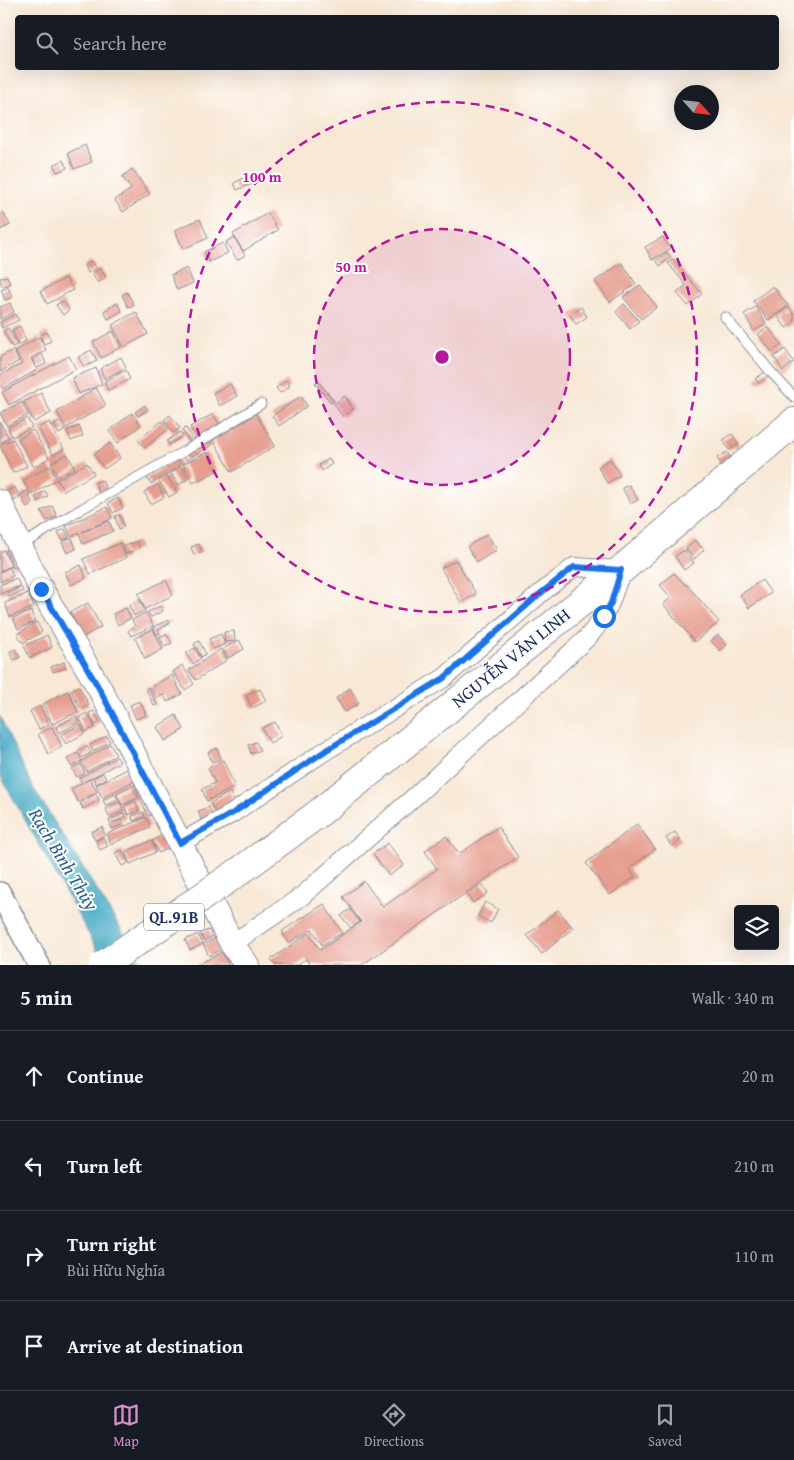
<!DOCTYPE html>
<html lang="en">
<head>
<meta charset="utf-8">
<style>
	body { margin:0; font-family:"Gentium Book Plus",serif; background:#242831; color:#f1f3f6 }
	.controls { position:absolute; right:15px; bottom:15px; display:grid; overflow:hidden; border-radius:5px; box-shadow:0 5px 20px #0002 }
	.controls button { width:45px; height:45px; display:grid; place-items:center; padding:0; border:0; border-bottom:1px solid #363941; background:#171b24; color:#f1f3f6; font:25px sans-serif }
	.compass { position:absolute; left:674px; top:85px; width:45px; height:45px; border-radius:50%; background:#171b24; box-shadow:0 5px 20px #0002; rotate:117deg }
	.stop { position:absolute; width:15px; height:15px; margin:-11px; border:4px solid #1a73e8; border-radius:50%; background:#fff }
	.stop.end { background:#1a73e8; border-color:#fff; box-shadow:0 1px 5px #0008 }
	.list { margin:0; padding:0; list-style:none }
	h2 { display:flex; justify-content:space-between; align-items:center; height:65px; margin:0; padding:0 20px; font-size:21px }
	h2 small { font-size:16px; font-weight:400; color:#9ea1a6 }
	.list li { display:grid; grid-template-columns:32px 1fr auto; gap:15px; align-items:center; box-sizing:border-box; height:90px; padding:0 20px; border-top:1px solid #363941 }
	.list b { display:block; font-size:19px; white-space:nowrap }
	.list p { margin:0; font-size:16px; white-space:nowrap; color:#9ea1a6 }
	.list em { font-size:16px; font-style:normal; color:#9ea1a6 }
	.icon { flex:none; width:28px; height:28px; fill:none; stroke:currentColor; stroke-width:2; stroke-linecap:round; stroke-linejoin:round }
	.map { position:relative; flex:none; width:794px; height:965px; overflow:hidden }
	.search { position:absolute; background:#171b24; box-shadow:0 5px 20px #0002; left:15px; right:15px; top:15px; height:55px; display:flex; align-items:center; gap:12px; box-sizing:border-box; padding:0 18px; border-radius:5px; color:#9ea1a6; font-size:19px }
	.sheet { height:425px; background:#171b24 }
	nav { display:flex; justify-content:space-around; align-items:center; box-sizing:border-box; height:70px; border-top:1px solid #363941; background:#171b24; font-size:14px; color:#9ea1a6 }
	nav a { display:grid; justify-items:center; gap:2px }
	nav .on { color:#d690ce }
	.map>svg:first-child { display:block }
	.water { fill:#46abc5; stroke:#306d92 }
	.building { fill:#e69e8f }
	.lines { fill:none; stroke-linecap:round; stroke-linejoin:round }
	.service-casing { stroke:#8a8c9a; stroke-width:11 }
	.minor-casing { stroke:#8a8c9a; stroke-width:20 }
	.tertiary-casing { stroke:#8a8c9a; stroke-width:24 }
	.secondary-casing { stroke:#8a8c9a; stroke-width:26 }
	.trunk-casing { stroke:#8a8c9a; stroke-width:30 }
	.service { stroke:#fff; stroke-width:9 }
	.minor { stroke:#fff; stroke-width:18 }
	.tertiary { stroke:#fff; stroke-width:21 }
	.secondary { stroke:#fff; stroke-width:24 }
	.trunk { stroke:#fff; stroke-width:28 }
	.trunk-bridge-casing { stroke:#8a8c9a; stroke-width:30; stroke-linecap:butt }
	.trunk-bridge { stroke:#fff; stroke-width:28 }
	.route { stroke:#1a73e8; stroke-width:6 }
	.ring { fill:none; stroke:#b5179e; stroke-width:2.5; stroke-dasharray:9 6 }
	.labels { text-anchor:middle; stroke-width:4; stroke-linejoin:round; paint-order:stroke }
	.shield { fill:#fff; stroke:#5f6d8e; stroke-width:1 }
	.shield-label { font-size:16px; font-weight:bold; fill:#1b2f5e }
	.street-label { font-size:18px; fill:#1b2f5e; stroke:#fff }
	.water-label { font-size:19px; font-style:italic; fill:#2c6187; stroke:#fff }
	.centre { fill:#b5179e; stroke:#fff; stroke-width:2.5 }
	.ring-label { font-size:15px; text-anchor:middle; font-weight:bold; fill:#b5179e; stroke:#fff; stroke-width:4; stroke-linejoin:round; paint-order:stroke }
</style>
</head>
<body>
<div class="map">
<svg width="794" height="965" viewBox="0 0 794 965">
	<rect width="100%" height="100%" fill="#fff"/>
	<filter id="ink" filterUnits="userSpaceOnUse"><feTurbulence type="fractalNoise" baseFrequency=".02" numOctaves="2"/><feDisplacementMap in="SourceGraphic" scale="10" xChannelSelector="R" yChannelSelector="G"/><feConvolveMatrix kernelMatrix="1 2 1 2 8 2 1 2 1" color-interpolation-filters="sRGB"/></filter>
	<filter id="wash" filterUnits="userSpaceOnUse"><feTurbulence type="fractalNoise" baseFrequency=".0096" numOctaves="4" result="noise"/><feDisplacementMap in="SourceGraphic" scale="20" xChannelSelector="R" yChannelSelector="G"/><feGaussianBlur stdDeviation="1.12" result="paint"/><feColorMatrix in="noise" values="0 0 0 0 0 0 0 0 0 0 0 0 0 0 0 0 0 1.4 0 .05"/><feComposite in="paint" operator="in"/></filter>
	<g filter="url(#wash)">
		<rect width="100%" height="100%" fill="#f8e8d5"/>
		<path class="water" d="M0,716L31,784L143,965H106L0,775Z"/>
		<g id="blocks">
			<g class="building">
				<path d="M85,145L92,162L74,169L68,153Z"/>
				<path d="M63,160L67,168L57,172L54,165Z"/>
				<path d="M132,169L150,194L123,212L115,200L131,189L122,177Z"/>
				<path d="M252,174L256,182L237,190L234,183Z"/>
				<path d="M3,212L10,225L0,230V214Z"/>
				<path d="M268,213L278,230L243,251L233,234Z"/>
				<path d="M200,219L208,238L183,249L175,230Z"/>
				<path d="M234,237L245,255L237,260L226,242Z"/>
				<path d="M663,237L670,249L652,260L645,247Z"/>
				<path d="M223,243L228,253L209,262L204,252Z"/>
				<path d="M667,252L671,257L660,266L656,261Z"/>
				<path d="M673,259L702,294L688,306L677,293L686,285L668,263Z"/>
				<path d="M91,261L96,268L88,273L84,266Z"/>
				<path d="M622,263L636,284L610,302L595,281Z"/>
				<path d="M100,268L106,277L98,283L92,274Z"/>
				<path d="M187,268L193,283L177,290L171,275Z"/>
				<path d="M7,276L10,284L2,287L0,278Z"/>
				<path d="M66,278L73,290L47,304L41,291Z"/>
				<path d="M640,285L657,307L641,319L623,297Z"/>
				<path d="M773,286L788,306L768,320L753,301Z"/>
				<path d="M8,287L12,297L5,300L1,290Z"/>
				<path d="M127,292L134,305L128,307L122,295Z"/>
				<path d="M63,301L69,310L63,315L56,305Z"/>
				<path d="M10,303L14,312L0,319V307Z"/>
				<path d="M117,303L122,311L108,319L104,311Z"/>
				<path d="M624,304L639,321L630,329L616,312Z"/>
				<path d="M581,307L587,317L576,324L570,315Z"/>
				<path d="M756,307L766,324L754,331L744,314Z"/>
				<path d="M789,307L794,315V322L786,328L777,315Z"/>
				<path d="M136,312L148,334L124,347L112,325Z"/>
				<path d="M15,314L19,320L2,328L0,322Z"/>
				<path d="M20,326L26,341L18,345L12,330Z"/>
				<path d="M768,327L782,344L772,352L758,334Z"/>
				<path d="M8,328L17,345L12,347L3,331Z"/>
				<path d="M113,331L121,347L101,358L93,342Z"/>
				<path d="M47,332L51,341L44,344L40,335Z"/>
				<path d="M39,337L46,350L31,358L37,370L3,389L0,384V375L22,364L15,351Z"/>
				<path d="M785,349L794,362L783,371L774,357Z"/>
				<path d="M13,350L19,361L0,372V357Z"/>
				<path d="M91,350L97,361L84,367L78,357Z"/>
				<path d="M42,354L46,364L37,368L32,360Z"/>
				<path d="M69,356L76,369L9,405L2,392Z"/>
				<path d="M121,357L126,367L105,379L100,369Z"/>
				<path d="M96,368L102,384L79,394L72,378Z"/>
				<path d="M126,370L130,379L108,390L104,382Z"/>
				<path d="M766,371L769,375L759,383L755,379Z"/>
				<path d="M286,380L290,386L280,393L276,388Z"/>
				<path d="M318,381L334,401L331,403L315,383Z"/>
				<path d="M230,384L237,396L220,406L213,393Z"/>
				<path d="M96,388L106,405L66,428L57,412Z"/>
				<path d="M41,393L51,413L34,422L24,402Z"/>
				<path d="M301,396L307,406L279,426L272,416Z"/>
				<path d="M345,396L353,409L343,417L334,404Z"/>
				<path d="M22,402L28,415L7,426L0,413Z"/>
				<path d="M145,405L148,410L138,416L135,412Z"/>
				<path d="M132,413L141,425L118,443L109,431Z"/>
				<path d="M213,414L220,425L197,438L190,427Z"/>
				<path d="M256,414L275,446L232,472L213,440Z"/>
				<path d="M170,415L180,428L173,433L164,420Z"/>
				<path d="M27,418L32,428L12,437L8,428Z"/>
				<path d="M162,421L168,429L145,448L138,440Z"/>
				<path d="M0,422L9,438L0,443Z"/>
				<path d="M49,422L64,449L53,455L38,428Z"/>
				<path d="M60,422L65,430L59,434L54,425Z"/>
				<path d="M79,426L83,436L71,441L67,431Z"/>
				<path d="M186,428L194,440L190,443L182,430Z"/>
				<path d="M33,430L49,458L34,467L18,439Z"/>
				<path d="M180,432L183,436L169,445L167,441Z"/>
				<path d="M732,434L739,444L729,450L723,440Z"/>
				<path d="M207,437L212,445L186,460L181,451Z"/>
				<path d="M13,439L27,466L13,473L0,445Z"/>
				<path d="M110,443L120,458L104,469L94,454Z"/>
				<path d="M207,452L217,471L193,483L183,464Z"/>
				<path d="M727,452L732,460L722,466L717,458Z"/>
				<path d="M67,454L75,468L58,477L51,463Z"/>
				<path d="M177,458L181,465L151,484L147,478Z"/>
				<path d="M329,459L332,464L322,471L319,465Z"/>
				<path d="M610,459L620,475L607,483L598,467Z"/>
				<path d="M87,463L94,474L64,491L57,480Z"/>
				<path d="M49,466L57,479L31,495L23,481Z"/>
				<path d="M181,467L188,479L178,485L171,473Z"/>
				<path d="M167,476L177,492L169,497L159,481Z"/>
				<path d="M102,480L106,490L99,493L95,482Z"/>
				<path d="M158,484L164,497L151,504L144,492Z"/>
				<path d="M629,485L638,500L631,504L622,488Z"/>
				<path d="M15,487L20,498L12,501L7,491Z"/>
				<path d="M27,491L33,504L27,508L20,495Z"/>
				<path d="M45,491L48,496L38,502L35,497Z"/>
				<path d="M118,498L123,508L113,513L108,503Z"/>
				<path d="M52,506L57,516L47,521L41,511Z"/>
				<path d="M107,507L112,518L82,532L109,521L113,531L83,544L79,533L71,537L66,526Z"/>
				<path d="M120,515L124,527L119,529L115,516Z"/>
				<path d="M65,529L69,538L62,540L58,532Z"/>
				<path d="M487,534L497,550L477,562L467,547Z"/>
				<path d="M72,538L76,549L67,553L62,542Z"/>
				<path d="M695,540L704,550L694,559L686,549Z"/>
				<path d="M137,541L140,548L126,554L123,547Z"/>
				<path d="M120,543L126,558L90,574L83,559Z"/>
				<path d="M199,544L202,552L194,555L191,547Z"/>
				<path d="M13,547L20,565L13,568L6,550Z"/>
				<path d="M4,550L11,566L0,571V552Z"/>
				<path d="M685,550L694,563L684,570L675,556Z"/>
				<path d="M456,560L476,594L461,603L441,568Z"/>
				<path d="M81,565L86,578L71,585L65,572Z"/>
				<path d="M10,567L13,576L0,582V572Z"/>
				<path d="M674,573L685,585L686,584L719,622L695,642L663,604L671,598L660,585Z"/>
				<path d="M16,578L20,586L0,594V585Z"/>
				<path d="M166,580L173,595L145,609L138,594Z"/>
				<path d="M762,580L771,593L749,608L740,595Z"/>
				<path d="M21,587L23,591L9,597L7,593Z"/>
				<path d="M28,593L34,607L10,617L5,603Z"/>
				<path d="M139,599L145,610L134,616L129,605Z"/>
				<path d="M88,603L101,627L83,637L70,612Z"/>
				<path d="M160,606L163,611L151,617L148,612Z"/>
				<path d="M126,608L131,618L118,625L113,614Z"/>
				<path d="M31,611L35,622L18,629L13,618Z"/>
				<path d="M146,612L153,626L131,636L128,631L135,626L132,620Z"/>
				<path d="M168,620L170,623L158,630L160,633L157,635L153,627Z"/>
				<path d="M37,622L42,632L23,643L17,634Z"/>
				<path d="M153,629L163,649L145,659L135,638Z"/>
				<path d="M234,631L235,641L225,642L224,632Z"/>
				<path d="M166,634L172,643L165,647L159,637Z"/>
				<path d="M221,634L225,644L213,649L209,639Z"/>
				<path d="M47,635L52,647L30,658L24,646Z"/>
				<path d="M718,635L727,645L720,651L711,641Z"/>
				<path d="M239,640L244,649L228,658L223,649Z"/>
				<path d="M199,641L206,654L201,657L194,644Z"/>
				<path d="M194,648L201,658L193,664L186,654Z"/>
				<path d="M15,649L20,657L14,660L9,652Z"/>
				<path d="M221,649L227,660L196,680L189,670Z"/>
				<path d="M64,662L66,668L53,672L51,667Z"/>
				<path d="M182,665L194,684L185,690L173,672Z"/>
				<path d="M172,675L182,694L167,702L164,695L157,698L151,687Z"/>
				<path d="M79,686L89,705L81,709L71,690Z"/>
				<path d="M149,687L157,705L154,706L146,689Z"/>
				<path d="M350,688L359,703L345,712L336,698Z"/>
				<path d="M260,689L266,701L252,708L246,695Z"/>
				<path d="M68,691L78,712L52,724L43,704Z"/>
				<path d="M140,701L146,715L136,719L130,705Z"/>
				<path d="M40,706L49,724L39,729L30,711Z"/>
				<path d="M94,711L100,722L95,725L89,713Z"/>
				<path d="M87,713L95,727L86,732L79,717Z"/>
				<path d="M176,715L184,729L165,741L157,727Z"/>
				<path d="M76,716L79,722L59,733L56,727Z"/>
				<path d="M275,722L282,736L270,743L262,728Z"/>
				<path d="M80,724L85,733L66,744L61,735Z"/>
				<path d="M52,727L62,747L48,754L38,734Z"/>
				<path d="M107,736L110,742L93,751L90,745Z"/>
				<path d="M256,742L260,750L251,754L248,745Z"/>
				<path d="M110,744L116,755L87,772L81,762Z"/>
				<path d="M87,746L91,753L82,758L78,751Z"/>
				<path d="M217,748L221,759L212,762L208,752Z"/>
				<path d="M77,753L82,761L72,767L67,759Z"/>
				<path d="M117,757L120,762L84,782L90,779L97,792L78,802L71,789L82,783L79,778Z"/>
				<path d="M223,760L235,787L207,801L202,789L215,783L208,768Z"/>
				<path d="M80,764L85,773L77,777L72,769Z"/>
				<path d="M133,766L139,778L102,798L96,785Z"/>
				<path d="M103,773L106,779L96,784L93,778Z"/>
				<path d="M141,781L155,814L148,816L134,784Z"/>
				<path d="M132,785L138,798L122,805L116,793Z"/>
				<path d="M230,792L236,805L217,815L210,803Z"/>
				<path d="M96,794L99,800L83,809L80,803Z"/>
				<path d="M115,794L119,800L106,806L103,800Z"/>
				<path d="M135,801L139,811L128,815L124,806Z"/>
				<path d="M120,802L123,811L109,817L106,808Z"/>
				<path d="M209,807L214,823L204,827L198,811Z"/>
				<path d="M144,812L145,817L133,821L132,816Z"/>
				<path d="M124,813L126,817L112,823L121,820L123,824L112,829L109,820Z"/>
				<path d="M146,817L150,827L111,844L107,834Z"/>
				<path d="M637,824L655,849L629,869L635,877L610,895L586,863Z"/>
				<path d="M102,827L105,835L95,840L91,832Z"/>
				<path d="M498,827L518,857L362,965H310L306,959L297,965H275L271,959L309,933L320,950L361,922L343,897L364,881L383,907L437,869L425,851L446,836L459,854Z"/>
				<path d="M675,832L681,840L672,847L666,838Z"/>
				<path d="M162,835L169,848L159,853L152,841Z"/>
				<path d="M103,837L108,846L100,850L96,841Z"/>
				<path d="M151,841L156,852L130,864L125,852Z"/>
				<path d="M388,843L404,865L389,876L373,854Z"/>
				<path d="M122,850L128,863L122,866L115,853Z"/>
				<path d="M482,884L488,893L473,903L467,894Z"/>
				<path d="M485,902L498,909L491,923L478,916Z"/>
				<path d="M324,904L342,933L322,945L312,929L289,943L282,931Z"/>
				<path d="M350,909L360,922L351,928L341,916Z"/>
				<path d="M558,910L573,928L542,954L527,935Z"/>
				<path d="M209,930L212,937L204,941L200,933Z"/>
				<path d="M198,934L203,944L190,950L185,940Z"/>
				<path d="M216,938L222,949L209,956L203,944Z"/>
				<path d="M222,952L229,965H196Z"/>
			</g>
		</g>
	</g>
	<g filter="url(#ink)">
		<use href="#blocks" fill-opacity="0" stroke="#8a8c9a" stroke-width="1"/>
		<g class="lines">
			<defs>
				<g id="service">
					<path d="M725,317L770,371L794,397"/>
					<path d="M20,546L83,508L188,449L261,404"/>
				</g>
				<path id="minor" d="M180,843L233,813L325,751L444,678L541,593L574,567L621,570C613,597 607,616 587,638L413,798L302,896L232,944"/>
				<path id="tertiary" d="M0,893L39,965"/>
				<path id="secondary" d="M0,502L20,546L41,589L100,689L232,944L247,965"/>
				<path id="trunk" d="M244,868L319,813L621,570L794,422"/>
			</defs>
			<use href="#service" class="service-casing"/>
			<use href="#minor" class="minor-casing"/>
			<use href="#tertiary" class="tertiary-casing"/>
			<use href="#secondary" class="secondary-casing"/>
			<use href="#trunk" class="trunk-casing"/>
			<use href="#service" class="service"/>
			<use href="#minor" class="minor"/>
			<use href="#tertiary" class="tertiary"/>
			<use href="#secondary" class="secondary"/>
			<use href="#trunk" class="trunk"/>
			<defs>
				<path id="trunk-bridge" d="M103,965L244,868"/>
			</defs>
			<use href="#trunk-bridge" class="trunk-bridge-casing"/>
			<use href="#trunk-bridge" class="trunk-bridge"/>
		</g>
	</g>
	<g class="lines" filter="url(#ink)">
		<path class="route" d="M41,589L100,690L180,843L233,813L325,751L444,678L541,593L574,567L621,570L611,603L604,616"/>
	</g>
	<circle cx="442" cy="357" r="128" fill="#b5179e" fill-opacity=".12"/>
	<g class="ring">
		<circle cx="442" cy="357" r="128"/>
		<circle cx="442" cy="357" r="255"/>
	</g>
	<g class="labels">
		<rect class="shield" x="144" y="903.5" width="60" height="27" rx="4"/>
		<g class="shield-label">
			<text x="174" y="923">QL.91B</text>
		</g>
		<g class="street-label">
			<text transform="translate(511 658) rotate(-39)" y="6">NGUYỄN VĂN LINH</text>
		</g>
		<g class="water-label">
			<text transform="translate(64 859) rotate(59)" y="7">Rạch Bình Thủy</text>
		</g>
	</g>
	<circle cx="442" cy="357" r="8" class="centre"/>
	<g class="ring-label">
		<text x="262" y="182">100 m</text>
		<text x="351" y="272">50 m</text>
	</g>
</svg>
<div class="controls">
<button><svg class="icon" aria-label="layers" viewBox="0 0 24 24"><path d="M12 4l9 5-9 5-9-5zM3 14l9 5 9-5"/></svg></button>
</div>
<svg class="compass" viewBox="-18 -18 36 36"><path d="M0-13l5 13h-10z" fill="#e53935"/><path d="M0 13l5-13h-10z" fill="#9ea1a6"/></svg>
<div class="stop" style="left:604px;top:616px"></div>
<div class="stop end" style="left:41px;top:589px"></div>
<div class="search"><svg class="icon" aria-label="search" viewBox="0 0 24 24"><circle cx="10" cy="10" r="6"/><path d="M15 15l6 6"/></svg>Search here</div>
</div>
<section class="sheet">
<h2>5 min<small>Walk · 340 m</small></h2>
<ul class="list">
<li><svg class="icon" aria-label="ahead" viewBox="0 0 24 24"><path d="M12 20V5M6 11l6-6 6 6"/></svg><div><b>Continue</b></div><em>20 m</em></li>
<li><svg class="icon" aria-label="left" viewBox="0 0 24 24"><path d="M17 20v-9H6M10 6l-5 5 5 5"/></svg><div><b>Turn left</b></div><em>210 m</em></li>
<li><svg class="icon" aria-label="right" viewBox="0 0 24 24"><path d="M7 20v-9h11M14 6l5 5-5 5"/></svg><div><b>Turn right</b><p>Bùi Hữu Nghĩa</p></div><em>110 m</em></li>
<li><svg class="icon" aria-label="arrive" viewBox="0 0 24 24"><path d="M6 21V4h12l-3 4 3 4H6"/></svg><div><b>Arrive at destination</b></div></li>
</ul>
</section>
<nav>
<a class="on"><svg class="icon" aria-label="map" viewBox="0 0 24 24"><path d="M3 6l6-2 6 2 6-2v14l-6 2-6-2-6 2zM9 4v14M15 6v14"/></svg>Map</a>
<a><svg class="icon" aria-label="directions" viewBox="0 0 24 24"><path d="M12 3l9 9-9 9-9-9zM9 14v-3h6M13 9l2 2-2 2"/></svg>Directions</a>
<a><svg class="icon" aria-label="saved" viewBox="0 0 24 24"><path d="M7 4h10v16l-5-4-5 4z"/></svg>Saved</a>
</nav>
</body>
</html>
